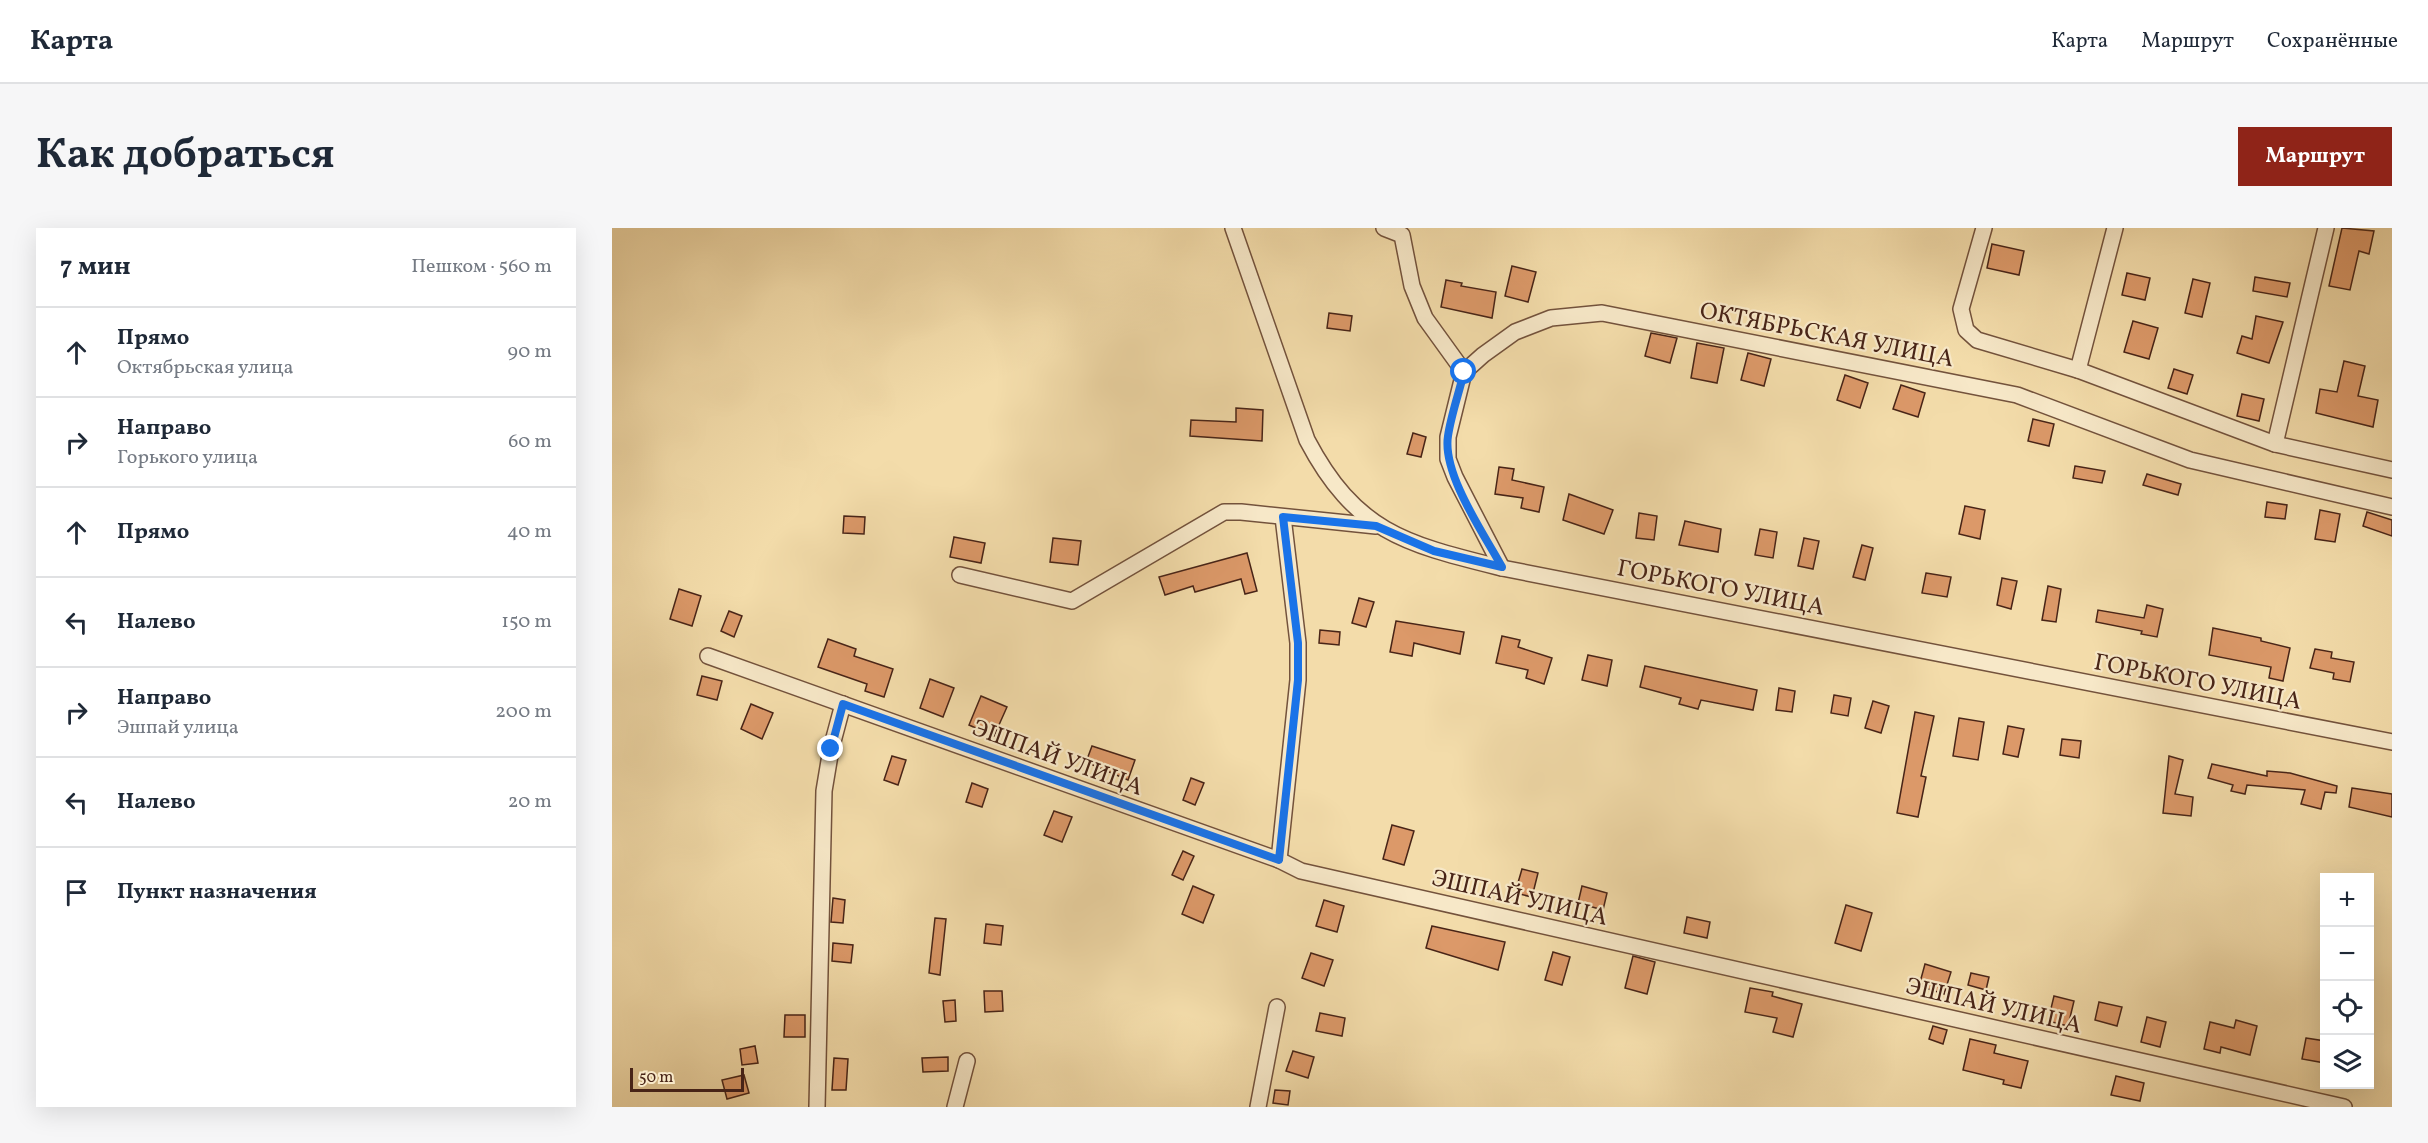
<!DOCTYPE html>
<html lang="ru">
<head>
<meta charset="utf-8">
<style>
	body { margin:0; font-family:Vollkorn,serif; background:#f6f6f7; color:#1f2937 }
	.controls { position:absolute; right:18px; bottom:18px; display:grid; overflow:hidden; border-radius:0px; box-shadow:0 6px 24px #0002 }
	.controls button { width:54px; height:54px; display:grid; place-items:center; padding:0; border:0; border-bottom:2px solid #e0e1e3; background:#fff; color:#1f2937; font:30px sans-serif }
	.scale { position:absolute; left:18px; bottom:15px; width:114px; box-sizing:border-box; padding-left:6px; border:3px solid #482417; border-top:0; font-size:16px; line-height:21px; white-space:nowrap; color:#482417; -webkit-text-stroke:4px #f7e8c8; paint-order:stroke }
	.stop { position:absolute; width:18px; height:18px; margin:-14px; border:4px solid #1a73e8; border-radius:50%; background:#fff }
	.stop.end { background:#1a73e8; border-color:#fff; box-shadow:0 2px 6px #0008 }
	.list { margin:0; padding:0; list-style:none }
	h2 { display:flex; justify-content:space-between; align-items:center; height:78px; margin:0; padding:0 24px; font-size:26px }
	h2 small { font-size:20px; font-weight:400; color:#747a83 }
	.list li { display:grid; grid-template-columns:39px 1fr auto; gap:18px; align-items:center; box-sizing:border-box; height:90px; padding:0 24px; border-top:2px solid #e0e1e3 }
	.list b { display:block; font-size:22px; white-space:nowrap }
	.list p { margin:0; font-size:20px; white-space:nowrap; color:#747a83 }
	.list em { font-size:20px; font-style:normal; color:#747a83 }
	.icon { flex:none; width:33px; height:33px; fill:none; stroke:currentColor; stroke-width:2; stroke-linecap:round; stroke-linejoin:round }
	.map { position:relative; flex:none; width:1780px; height:879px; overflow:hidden; border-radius:0px }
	header { display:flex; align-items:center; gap:36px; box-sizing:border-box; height:84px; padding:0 30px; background:#fff; border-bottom:2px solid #e0e1e3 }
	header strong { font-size:28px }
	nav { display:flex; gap:33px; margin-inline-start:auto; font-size:21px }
	.intro { display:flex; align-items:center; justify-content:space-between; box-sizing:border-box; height:144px; padding:0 36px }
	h1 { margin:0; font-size:42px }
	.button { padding:15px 27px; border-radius:0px; background:#8f2418; color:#fff; font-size:21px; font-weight:700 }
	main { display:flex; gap:36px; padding:0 36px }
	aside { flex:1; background:#fff; border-radius:0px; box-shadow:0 6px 24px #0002 }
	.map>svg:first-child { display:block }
	.building { fill:#dc9969; stroke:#482417; stroke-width:1.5 }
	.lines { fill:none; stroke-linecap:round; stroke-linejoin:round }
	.minor-casing { stroke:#73523c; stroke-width:18 }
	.minor { stroke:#f7e8c8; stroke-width:15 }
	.route { stroke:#1a73e8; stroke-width:8 }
	.labels { text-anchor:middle; stroke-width:4.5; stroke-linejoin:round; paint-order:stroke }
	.street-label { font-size:24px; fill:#482417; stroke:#f7e8c8 }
</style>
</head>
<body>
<header>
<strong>Карта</strong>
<nav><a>Карта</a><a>Маршрут</a><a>Сохранённые</a></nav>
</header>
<div class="intro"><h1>Как добраться</h1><a class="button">Маршрут</a></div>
<main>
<aside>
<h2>7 мин<small>Пешком · 560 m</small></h2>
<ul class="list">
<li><svg class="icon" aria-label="ahead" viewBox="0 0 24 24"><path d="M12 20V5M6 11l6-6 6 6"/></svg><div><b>Прямо</b><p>Октябрьская улица</p></div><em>90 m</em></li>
<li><svg class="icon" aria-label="right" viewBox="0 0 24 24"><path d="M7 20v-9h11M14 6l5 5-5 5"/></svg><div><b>Направо</b><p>Горького улица</p></div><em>60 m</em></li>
<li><svg class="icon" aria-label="ahead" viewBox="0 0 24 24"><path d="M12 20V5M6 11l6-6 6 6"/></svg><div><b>Прямо</b></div><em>40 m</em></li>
<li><svg class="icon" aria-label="left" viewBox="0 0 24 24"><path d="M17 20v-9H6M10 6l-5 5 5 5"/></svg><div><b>Налево</b></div><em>150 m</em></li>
<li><svg class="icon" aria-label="right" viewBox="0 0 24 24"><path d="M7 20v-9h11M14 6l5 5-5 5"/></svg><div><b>Направо</b><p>Эшпай улица</p></div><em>200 m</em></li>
<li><svg class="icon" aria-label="left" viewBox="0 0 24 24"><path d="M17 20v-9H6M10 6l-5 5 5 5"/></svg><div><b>Налево</b></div><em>20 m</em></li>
<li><svg class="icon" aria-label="arrive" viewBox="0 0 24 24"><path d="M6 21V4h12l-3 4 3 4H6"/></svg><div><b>Пункт назначения</b></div></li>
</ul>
</aside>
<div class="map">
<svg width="1780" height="879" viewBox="0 0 1780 879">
	<rect width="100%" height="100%" fill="#f3dcaa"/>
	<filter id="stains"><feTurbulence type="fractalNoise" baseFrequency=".00333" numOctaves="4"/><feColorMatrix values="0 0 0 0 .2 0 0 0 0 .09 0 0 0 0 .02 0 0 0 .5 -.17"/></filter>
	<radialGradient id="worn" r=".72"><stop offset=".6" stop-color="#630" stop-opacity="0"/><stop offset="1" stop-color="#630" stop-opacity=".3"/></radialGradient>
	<g class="building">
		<path d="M1730,0L1762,3L1757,26L1747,23L1738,62L1717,58Z"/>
		<path d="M1380,16L1412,23L1407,47L1375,40Z"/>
		<path d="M900,38L924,44L916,74L893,68Z"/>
		<path d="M1515,45L1538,50L1533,72L1510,67Z"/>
		<path d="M1643,49L1678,55L1675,69L1641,63Z"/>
		<path d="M1581,51L1598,55L1590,89L1573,85Z"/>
		<path d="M834,52L850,55L849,58L884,64L880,90L829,79Z"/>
		<path d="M717,85L740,88L738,103L715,100Z"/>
		<path d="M1644,88L1671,94L1657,135L1625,125L1630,108L1640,111Z"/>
		<path d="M1521,93L1546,100L1537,131L1512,124Z"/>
		<path d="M1039,105L1065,110L1058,135L1033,128Z"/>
		<path d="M1085,115L1112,120L1105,155L1079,150Z"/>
		<path d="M1136,125L1159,131L1152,158L1129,152Z"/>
		<path d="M1732,133L1753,138L1746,168L1766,172L1761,199L1704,185L1708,161L1725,164Z"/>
		<path d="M1562,141L1581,147L1575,166L1556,160Z"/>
		<path d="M1233,147L1256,155L1248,180L1225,172Z"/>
		<path d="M1289,157L1313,165L1306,189L1281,181Z"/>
		<path d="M1630,166L1652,171L1647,193L1625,188Z"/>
		<path d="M624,180L651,182L650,213L578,208L579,192L624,194Z"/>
		<path d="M1421,191L1442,196L1437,218L1416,213Z"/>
		<path d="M801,205L814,209L809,229L795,226Z"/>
		<path d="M1463,238L1493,243L1490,255L1461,250Z"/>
		<path d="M887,239L902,241L900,252L932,259L927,284L909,280L911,270L883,266Z"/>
		<path d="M1535,246L1569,256L1566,267L1531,257Z"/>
		<path d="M957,266L1001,282L992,306L951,292Z"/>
		<path d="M1655,274L1675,277L1673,291L1653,289Z"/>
		<path d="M1353,278L1373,282L1368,311L1347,306Z"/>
		<path d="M1708,282L1728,286L1723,314L1703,311Z"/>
		<path d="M1755,284L1780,292V308L1751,298Z"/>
		<path d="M1027,285L1045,288L1042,312L1024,310Z"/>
		<path d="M232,288L253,289L252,306L231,305Z"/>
		<path d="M1073,293L1109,301L1106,324L1067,317Z"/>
		<path d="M1148,301L1165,304L1161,330L1143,327Z"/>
		<path d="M342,309L373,315L369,335L338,329Z"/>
		<path d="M441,310L469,313L466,337L438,334Z"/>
		<path d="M1192,310L1207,313L1201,341L1186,338Z"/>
		<path d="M1250,317L1261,320L1253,352L1241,349Z"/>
		<path d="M635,325L645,363L633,366L629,351L583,364L581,358L553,367L547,349Z"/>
		<path d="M1314,345L1339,349L1335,369L1310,365Z"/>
		<path d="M1390,350L1405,353L1399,381L1385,377Z"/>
		<path d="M1436,358L1449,361L1444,394L1430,392Z"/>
		<path d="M67,361L89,368L80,398L58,391Z"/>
		<path d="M747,370L762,374L754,399L740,395Z"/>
		<path d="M1535,377L1551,381L1545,409L1529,406L1530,403L1484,394L1486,382L1532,390Z"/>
		<path d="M117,383L130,388L122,409L109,403Z"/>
		<path d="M784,393L852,404L848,426L802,415L800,428L778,424Z"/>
		<path d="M1601,400L1649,410V413L1678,420L1671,453L1657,450L1659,439L1597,427Z"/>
		<path d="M708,402L728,404L727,417L707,415Z"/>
		<path d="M890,408L908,412L906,419L940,430L932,456L914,450L916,442L884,435Z"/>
		<path d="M216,411L244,421L242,428L281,441L272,469L253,463L255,456L206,439Z"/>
		<path d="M1703,421L1720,424L1719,430L1742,434L1738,454L1721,451L1722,445L1698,440Z"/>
		<path d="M976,427L1000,432L995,458L970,452Z"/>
		<path d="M1033,438L1145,462L1141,482L1089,472L1086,481L1067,476L1069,470L1028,459Z"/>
		<path d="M90,448L110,453L105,472L85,467Z"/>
		<path d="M318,451L342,460L331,489L308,480Z"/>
		<path d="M1167,460L1183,463L1180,484L1164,482Z"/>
		<path d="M1222,467L1239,470L1236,488L1219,485Z"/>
		<path d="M369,468L395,479L382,508L357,497Z"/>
		<path d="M1261,473L1277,478L1269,505L1253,500Z"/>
		<path d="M139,476L161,485L150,511L129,501Z"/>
		<path d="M1303,484L1322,488L1309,548L1314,549L1306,589L1285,585Z"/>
		<path d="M1347,490L1372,494L1366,532L1341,528Z"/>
		<path d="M1396,498L1412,501L1406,529L1391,526Z"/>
		<path d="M1450,511L1469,513L1467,530L1448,527Z"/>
		<path d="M480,518L523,532L516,552L474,534Z"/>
		<path d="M280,528L294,532L286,557L272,552Z"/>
		<path d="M1557,528L1571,532L1563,566L1581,569L1579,588L1551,585Z"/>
		<path d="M1600,536L1655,548V543L1678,545L1725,558L1724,565L1713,564L1709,581L1689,576L1693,562L1635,557L1633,566L1619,563L1621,557L1596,550Z"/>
		<path d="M579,550L592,555L583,577L571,572Z"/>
		<path d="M360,555L376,561L370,579L354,574Z"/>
		<path d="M1740,560L1780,566V589L1737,579Z"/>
		<path d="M442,583L460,589L450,614L432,607Z"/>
		<path d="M780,597L802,603L792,637L771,631Z"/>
		<path d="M571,623L582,628L571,652L560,647Z"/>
		<path d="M910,641L926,645L920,669L903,665Z"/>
		<path d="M581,658L602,667L591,695L570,686Z"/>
		<path d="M970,658L995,665L991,682L966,675Z"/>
		<path d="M221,670L233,672L231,695L219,694Z"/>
		<path d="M712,672L732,678L725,704L704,698Z"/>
		<path d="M1234,677L1260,685L1249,723L1223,715Z"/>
		<path d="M1075,689L1098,694L1095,710L1072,705Z"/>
		<path d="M323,690L334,691L328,747L317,745Z"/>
		<path d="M374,696L391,698L389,717L372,715Z"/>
		<path d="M820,698L893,714L886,742L814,720Z"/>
		<path d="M221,715L241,717L239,735L220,733Z"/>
		<path d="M941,724L958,729L950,757L933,752Z"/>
		<path d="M699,725L721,732L712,758L690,750Z"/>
		<path d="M1021,728L1043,734L1035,766L1013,760Z"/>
		<path d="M1313,736L1339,744L1332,766L1307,758Z"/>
		<path d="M1359,745L1377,749L1374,762L1356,757Z"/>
		<path d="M1138,760L1161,764L1160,768L1190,776L1181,809L1161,804L1165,790L1133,784Z"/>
		<path d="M372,763H390L391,783L373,784Z"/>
		<path d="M1442,768L1462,773L1456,798L1436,793Z"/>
		<path d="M343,772L344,793L333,794L331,773Z"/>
		<path d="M1487,774L1510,779L1505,798L1483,792Z"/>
		<path d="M708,785L733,790L730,808L704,803Z"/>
		<path d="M173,787H193V809H172Z"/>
		<path d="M1535,789L1554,794L1548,819L1529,814Z"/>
		<path d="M1624,792L1645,798L1638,827L1609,819L1608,825L1592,821L1598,794L1622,800Z"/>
		<path d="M1321,798L1335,802L1331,816L1317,811Z"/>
		<path d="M1694,810L1713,813V835L1690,831Z"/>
		<path d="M1358,811L1384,817L1382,825L1416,833L1409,860L1391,856L1392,852L1351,842Z"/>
		<path d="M143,818L146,835L130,837L128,821Z"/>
		<path d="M681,823L702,829L696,850L674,843Z"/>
		<path d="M336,829V843L311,844L310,830Z"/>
		<path d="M222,830L236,831L234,862H220Z"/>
		<path d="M132,847L137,865L115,871L110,852Z"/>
		<path d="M1504,848L1532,855L1528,873L1499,867Z"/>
		<path d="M663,862L678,863L676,877L661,875Z"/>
	</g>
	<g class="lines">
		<defs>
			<g id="minor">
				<path d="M621,0L695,212C744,305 794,316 890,340L1780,514"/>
				<path d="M772,0L790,7L800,58L813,90L852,144"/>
				<path d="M1372,0L1349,81L1354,102L1365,112L1466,142"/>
				<path d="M1503,0L1466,142L1663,216L1780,242"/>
				<path d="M1663,216L1714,0"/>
				<path d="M890,340L843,249L836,231V209L852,144L871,127L903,104L939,90L990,85L1405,167L1578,232L1780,279"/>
				<path d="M348,347L460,373L612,284H629L764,298"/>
				<path d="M96,428L667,632L689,643L1732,879"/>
				<path d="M667,632L686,452V415L671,289"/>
				<path d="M205,879L212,563L219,521L231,476"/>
				<path d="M343,879L355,833"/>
				<path d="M646,879L665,779"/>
			</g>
		</defs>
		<use href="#minor" class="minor-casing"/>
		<use href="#minor" class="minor"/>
	</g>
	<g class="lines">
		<path class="route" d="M219,521L231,476L667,632L686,452V415L671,289L764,298L822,323L890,339C872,306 830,246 836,208C839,187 847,165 852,144"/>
	</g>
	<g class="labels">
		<g class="street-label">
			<text transform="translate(1215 106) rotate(11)" y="8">ОКТЯБРЬСКАЯ УЛИЦА</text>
			<text transform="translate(1109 359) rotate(11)" y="8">ГОРЬКОГО УЛИЦА</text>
			<text transform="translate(1586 453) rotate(11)" y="8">ГОРЬКОГО УЛИЦА</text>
			<text transform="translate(446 529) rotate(20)" y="8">ЭШПАЙ УЛИЦА</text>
			<text transform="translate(908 669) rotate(13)" y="8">ЭШПАЙ УЛИЦА</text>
			<text transform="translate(1382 777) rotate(13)" y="8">ЭШПАЙ УЛИЦА</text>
		</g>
	</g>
	<rect width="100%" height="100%" filter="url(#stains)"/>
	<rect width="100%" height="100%" fill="url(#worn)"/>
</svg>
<div class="controls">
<button>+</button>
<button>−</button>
<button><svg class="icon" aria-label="locate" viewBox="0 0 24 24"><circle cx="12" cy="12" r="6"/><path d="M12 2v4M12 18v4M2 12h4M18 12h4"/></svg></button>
<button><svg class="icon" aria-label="layers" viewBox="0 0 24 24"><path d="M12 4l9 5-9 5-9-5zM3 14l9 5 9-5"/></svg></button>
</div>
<div class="scale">50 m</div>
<div class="stop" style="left:852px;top:144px"></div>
<div class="stop end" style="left:219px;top:521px"></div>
</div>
</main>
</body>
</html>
